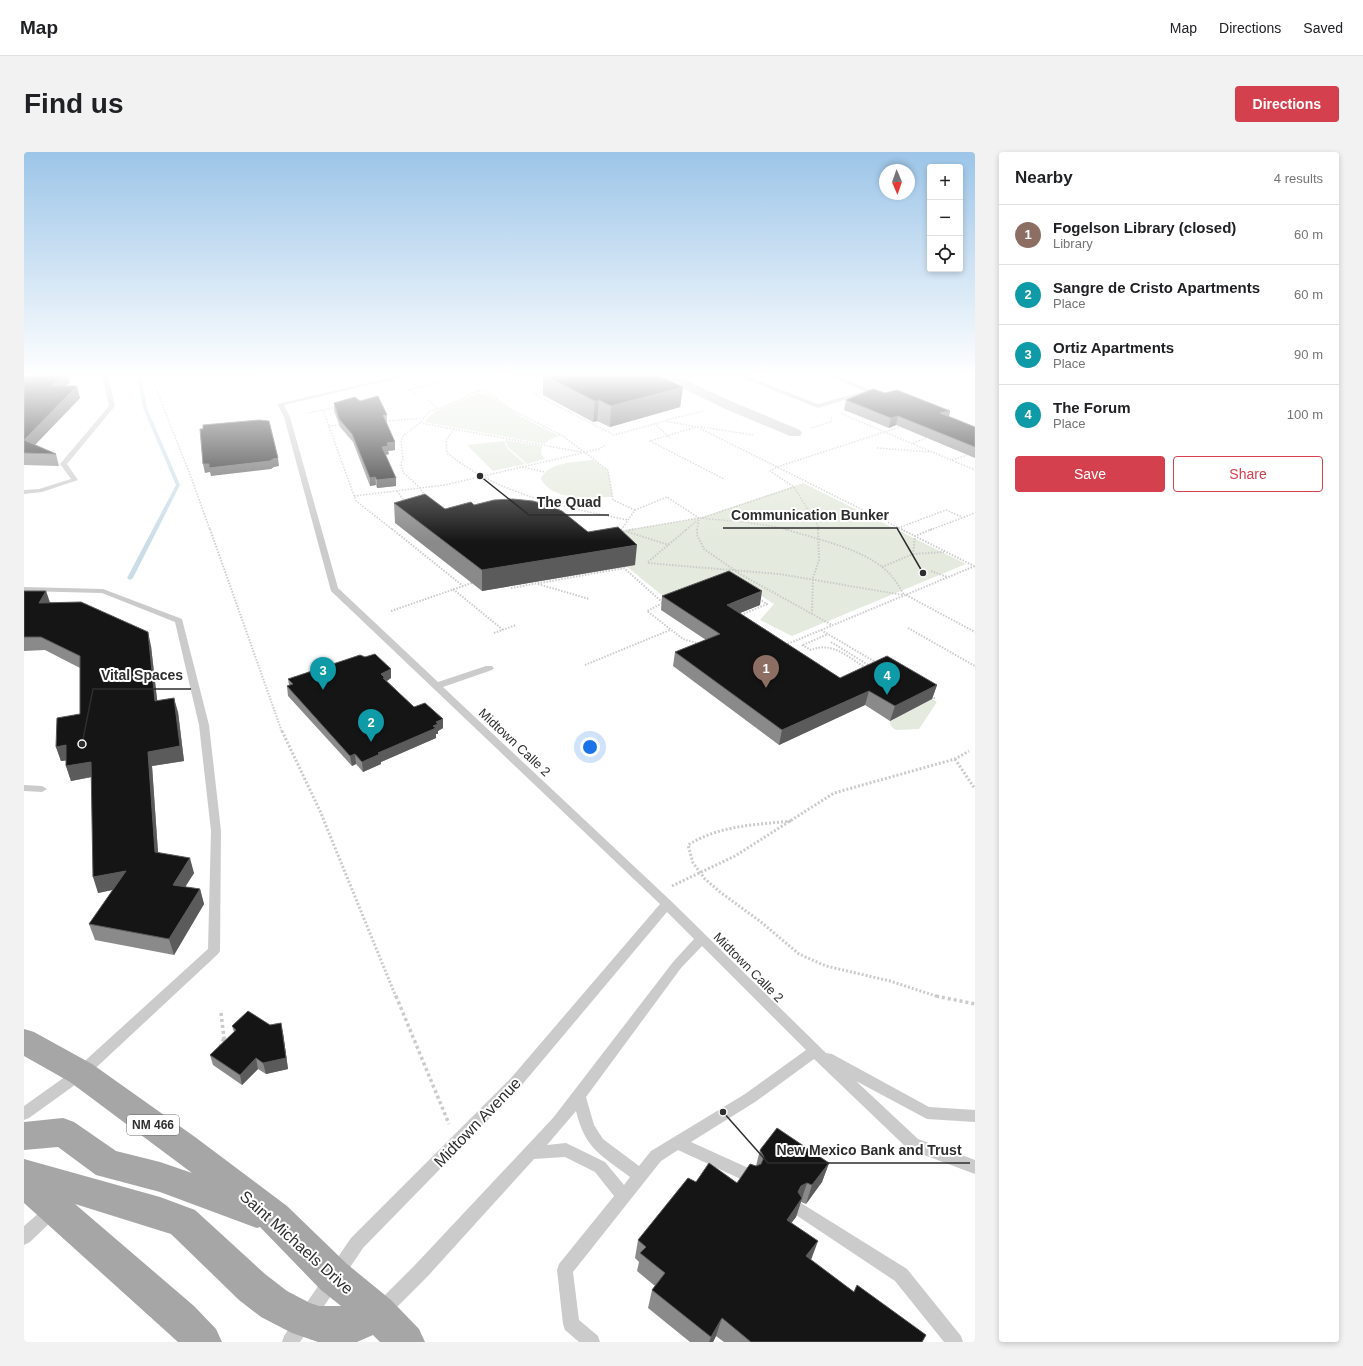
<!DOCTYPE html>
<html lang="en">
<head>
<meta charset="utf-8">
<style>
	body { margin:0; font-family:Helvetica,sans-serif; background:#f2f2f2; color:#202124 }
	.controls { position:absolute; right:12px; top:12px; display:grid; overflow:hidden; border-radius:4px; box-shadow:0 2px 6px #0003 }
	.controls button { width:36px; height:36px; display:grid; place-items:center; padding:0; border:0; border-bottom:1px solid #e0e0e0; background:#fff; color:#202124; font:20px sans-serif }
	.compass { position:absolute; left:855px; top:12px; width:36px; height:36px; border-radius:50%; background:#fff; box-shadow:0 2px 6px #0003; rotate:178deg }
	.you { position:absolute; left:566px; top:595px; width:14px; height:14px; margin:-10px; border:3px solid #fff; border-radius:50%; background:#1a73e8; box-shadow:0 0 0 6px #1a73e833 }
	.badge { display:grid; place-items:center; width:26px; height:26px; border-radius:50%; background:#d5404e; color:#fff; font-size:13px; font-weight:700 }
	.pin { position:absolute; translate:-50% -33px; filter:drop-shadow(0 1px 2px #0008) }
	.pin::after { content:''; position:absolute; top:21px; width:14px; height:12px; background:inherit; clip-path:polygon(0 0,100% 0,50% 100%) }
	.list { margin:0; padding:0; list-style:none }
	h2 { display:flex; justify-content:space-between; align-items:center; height:52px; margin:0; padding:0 16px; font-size:17px }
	h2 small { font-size:13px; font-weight:400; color:#757577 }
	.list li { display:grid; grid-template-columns:26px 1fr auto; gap:12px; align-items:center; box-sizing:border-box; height:60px; padding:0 16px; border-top:1px solid #e0e0e0 }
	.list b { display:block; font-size:15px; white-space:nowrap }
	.list p { margin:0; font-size:13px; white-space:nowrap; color:#757577 }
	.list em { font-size:13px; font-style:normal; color:#757577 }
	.actions { display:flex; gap:8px; padding:12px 16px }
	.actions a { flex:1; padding:9px 0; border:1px solid #d5404e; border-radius:4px; text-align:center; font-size:14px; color:#d5404e }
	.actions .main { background:#d5404e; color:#fff }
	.icon { flex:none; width:22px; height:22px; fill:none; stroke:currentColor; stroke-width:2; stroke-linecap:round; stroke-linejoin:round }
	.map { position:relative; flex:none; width:951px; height:1190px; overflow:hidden; border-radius:4px }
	header { display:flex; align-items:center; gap:24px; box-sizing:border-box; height:56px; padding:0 20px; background:#fff; border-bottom:1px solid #e0e0e0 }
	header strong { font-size:19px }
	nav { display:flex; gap:22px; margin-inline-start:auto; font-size:14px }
	.intro { display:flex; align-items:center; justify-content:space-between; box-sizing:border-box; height:96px; padding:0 24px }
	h1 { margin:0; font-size:28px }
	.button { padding:10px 18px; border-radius:4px; background:#d5404e; color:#fff; font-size:14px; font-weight:700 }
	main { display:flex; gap:24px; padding:0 24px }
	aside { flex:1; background:#fff; border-radius:4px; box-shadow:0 2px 6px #0003 }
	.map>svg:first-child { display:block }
	.green { fill:#e4eadd }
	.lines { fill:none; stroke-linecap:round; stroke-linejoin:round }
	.stream { fill:#cbdee8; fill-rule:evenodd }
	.path-far3 { stroke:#cbcbcb; stroke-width:1.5; stroke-dasharray:1.5 1.5; stroke-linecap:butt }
	.path-far2 { stroke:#cbcbcb; stroke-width:2; stroke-dasharray:1.5 1.5; stroke-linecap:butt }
	.path-far1 { stroke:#cbcbcb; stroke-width:3; stroke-dasharray:2 2; stroke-linecap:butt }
	.path { stroke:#cbcbcb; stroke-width:3.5; stroke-dasharray:3 3; stroke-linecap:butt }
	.service { fill:#cbcbcb; fill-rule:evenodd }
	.minor { fill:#cbcbcb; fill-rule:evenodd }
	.primary { fill:#a6a6a6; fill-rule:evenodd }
	.wall { fill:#8a8a8a }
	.shaded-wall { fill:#5b5b5b }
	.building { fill:#151515; stroke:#5b5b5b }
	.labels { text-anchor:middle; stroke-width:4; stroke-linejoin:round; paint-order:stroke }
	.shield { fill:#fff; stroke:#6d6d6d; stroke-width:1 }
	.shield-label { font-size:12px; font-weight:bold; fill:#2e2e2e }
	.street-label { font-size:13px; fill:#2e2e2e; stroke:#fff }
	.near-street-label { font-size:16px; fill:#2e2e2e; stroke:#fff }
	.leader { fill:none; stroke:#2e2e2e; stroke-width:1.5 }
	.callout-dot { fill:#2e2e2e; stroke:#fff; stroke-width:1.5 }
	.callout-label { font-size:14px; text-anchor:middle; font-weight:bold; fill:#2e2e2e; stroke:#fff; stroke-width:4; stroke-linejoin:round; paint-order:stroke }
</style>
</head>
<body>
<header>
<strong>Map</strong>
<nav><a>Map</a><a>Directions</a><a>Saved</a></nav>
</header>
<div class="intro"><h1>Find us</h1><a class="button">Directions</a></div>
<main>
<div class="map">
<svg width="951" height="1190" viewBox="0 0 951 1190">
	<rect width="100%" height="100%" fill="#fff"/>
	<g class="green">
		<path d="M451,242H461L466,244L496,264L535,284L525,288L521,292L401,270C412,253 435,253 451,242Z"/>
		<path d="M481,288L518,294L517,302L521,307L503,312L484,295Z"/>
		<path d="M480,289L484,297L501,312L469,319L443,293Z"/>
		<path d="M569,308L584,318L589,345C566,345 530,350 517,327C523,310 553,310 569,308Z"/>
		<path d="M779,331L942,412L768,484L736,468L750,452L725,436L650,453L602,414L611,413L520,392L675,366Z"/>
		<path d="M908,547L913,550L895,577L873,578C869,577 866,574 866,569Z"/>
	</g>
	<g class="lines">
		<path class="stream" d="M113,224H117L123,256L156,333L109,426L106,428L103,426L152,333L119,256Z"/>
		<g class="path-far3">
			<path d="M127,224L167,325L186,378"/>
			<path d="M384,238L443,224"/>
			<path d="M385,238L393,242"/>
			<path d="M520,240L510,242L590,283L641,269L673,275L879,378"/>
			<path d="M404,248L414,256"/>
			<path d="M299,258L332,349L369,378"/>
			<path d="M284,261L313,255"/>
			<path d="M818,262L951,318"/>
			<path d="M643,268L679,259"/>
			<path d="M362,269L400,266"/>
			<path d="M396,271L557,300"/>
			<path d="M630,271L646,286"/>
			<path d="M305,274L318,273"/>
			<path d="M672,275L626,289L700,327"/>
			<path d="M677,275L730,283"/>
			<path d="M787,276L807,270L808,264"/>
			<path d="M430,277L422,288L423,301C476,343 539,355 604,368"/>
			<path d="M889,291L903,286"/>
			<path d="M853,296L907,300"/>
			<path d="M928,308L943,303"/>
			<path d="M498,315L521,320"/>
			<path d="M373,339L382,351"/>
			<path d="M330,344L421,333L575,297L582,293"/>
			<path d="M401,344L396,336L379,320L377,312L379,307L377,289L380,283L396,271L405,260L439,247L448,241L460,238L485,256L540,285L584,318L589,348L611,358"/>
			<path d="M531,358L547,344"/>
			<path d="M678,366L770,335"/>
			<path d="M874,376L922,358L938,365"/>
			<path d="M597,378L611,358L643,345L675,366"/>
			<path d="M605,378L675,366L720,370L753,375L764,378"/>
			<path d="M662,378L674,368"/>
			<path d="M673,378L675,367"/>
			<path d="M794,378V374L770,335L746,319L753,315L876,275"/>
			<path d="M906,378L951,361"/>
		</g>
		<g class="path-far2">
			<path d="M186,377L258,580"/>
			<path d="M368,377L439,434"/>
			<path d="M673,377V383L680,397L716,422L808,473"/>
			<path d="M761,377C794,388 849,398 870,427C874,432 877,438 880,443"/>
			<path d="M877,377L950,414"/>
			<path d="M596,380L611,377"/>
			<path d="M596,380L598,377"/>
			<path d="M604,380L645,393"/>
			<path d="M889,402L920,400"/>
			<path d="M624,410L663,377"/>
			<path d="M624,411L755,422L879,443"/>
			<path d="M858,415L889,402L891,384L908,377"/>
			<path d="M907,419L923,425"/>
			<path d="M514,432L565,447"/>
			<path d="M487,436L600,416L639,451L623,459L659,487L676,492"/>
			<path d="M429,437L479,478"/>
			<path d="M882,443L951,480"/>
			<path d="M367,459L448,431"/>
			<path d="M788,462L789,426L795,408L794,377"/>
			<path d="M717,463L743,452L735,447"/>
			<path d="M884,476L951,514"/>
			<path d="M797,478L853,511"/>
			<path d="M470,481L492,473"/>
			<path d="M807,490L846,514"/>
			<path d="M761,493L951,414"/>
			<path d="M778,493L787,498C808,489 824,505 842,516"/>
			<path d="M779,493L804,482"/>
			<path d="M561,513L646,478"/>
			<path d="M907,544L912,547"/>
		</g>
		<g class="path-far1">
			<path d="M258,579L296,659L372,845"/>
			<path d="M931,607L951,637"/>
			<path d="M767,669C731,673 696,673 664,693L669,711L681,727L696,740L737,770L775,802L802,814L866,829L915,845"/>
			<path d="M648,734L711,704L810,641L931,607L945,599"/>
		</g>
		<g class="path">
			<path d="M372,844L425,972"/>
			<path d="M912,844L951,852"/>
			<path d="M197,861L200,886L206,888"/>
			<path d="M196,895L200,886"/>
		</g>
		<g class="service">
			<path d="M78,224H84L91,254L43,312L54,328L18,340L0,342V338L15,337L47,327L36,312L85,254Z"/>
			<path d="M374,224H383L260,253L266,265L314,436L414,530L462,514H468L470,516L468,518L419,535L647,749L802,901L808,902L905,955L951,958V970L903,967L832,929L894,987L951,1008V1022L884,997L790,907L731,950L667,990L731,1019L733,1024L731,1029L726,1031L721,1029L654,998L637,1009L549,1120L555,1168L574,1184L576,1190H555L541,1178L539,1172L533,1118L535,1112L590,1044L571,1020L541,1005L510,1007L403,1125L365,1163L359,1165L353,1163L351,1157L353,1151L391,1113L529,966L649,810L670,787L643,760L497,934L339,1096L276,1190H258L260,1184L327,1086L487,926L636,752L307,439L260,265L253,252ZM678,794L782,898L721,942L627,999L615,1014L579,987L570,973L562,945L657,816ZM552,959C561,997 577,1003 606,1025L600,1033L581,1010L542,991L523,993Z"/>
			<path d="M714,224H721L794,252L841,239L805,224H812L850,239L794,256Z"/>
			<path d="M0,435L79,437L158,467L185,573L197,679L196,799L194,802L62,925L5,966L0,968V954L52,917L184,797L187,679L175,573L151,470L78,441L0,439Z"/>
			<path d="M0,633L18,634L23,637L18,640L0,639Z"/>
			<path d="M777,1051L883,1117L937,1184L939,1190H920L871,1129L772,1063L769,1058L772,1053Z"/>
			<path d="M28,1052L33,1054L36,1059L33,1064L6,1090L0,1093V1074L23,1054Z"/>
		</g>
		<path class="minor" d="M638,224H653L709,250L776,278L778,281L776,284H766L699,256L640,227Z"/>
		<path class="primary" d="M0,877L10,880L68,912L171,985L263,1054L323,1112L367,1148L395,1177L401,1190H356L349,1183L333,1190H294L268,1181L237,1165L215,1148L147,1082L51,1052L170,1154L192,1177L198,1190H154L0,1051V1007L136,1045L171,1058L241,1122L263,1139L286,1151L295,1154H317L297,1138L236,1075L233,1076L136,1040L72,1023L34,995L0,998V970L39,966L50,970L92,999L136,1010L168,1021L46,930L0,904Z"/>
	</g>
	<g class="wall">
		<path d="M0,224L46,230L41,234H53L56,246L11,293L32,302L35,314L0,313Z"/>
		<path d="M519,224H634L659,235L656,255L586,275L573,269L569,270L519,243Z"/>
		<path d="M861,241L926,259L925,264L951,275V306L872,273L865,276L820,258L822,248Z"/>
		<path d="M310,251L363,263V271H362L371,298L364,299L365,302L362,303L372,334L353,336L352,333L346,334L329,290L316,275L310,259Z"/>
		<path d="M370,351L421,357L450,353L564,380L611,413L458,439L371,371Z"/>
		<path d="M0,439H22L26,450L127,494L133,549L154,560L160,609L128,614L134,700L170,721L161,735L176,737L180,752L150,803L71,788L65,772L89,738L74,741L68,625L47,629L42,614V608L37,609L32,595L56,562V516L21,498L0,499Z"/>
		<path d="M638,444L736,453L716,461L816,526L913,533L908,547L866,569L841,553L755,593L649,514L651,500L682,488L637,458Z"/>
		<path d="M367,517V526L363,529L390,555L419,567V576L414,579V582H412V586L357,610V612L339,620L332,612L328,614L264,544L263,534L265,533L264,527Z"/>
		<path d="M208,874L259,881L264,917L242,922L234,917L218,933L189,913L186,903L210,880Z"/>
		<path d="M736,998L805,1011L798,1030L782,1052L777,1050L772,1065L767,1071L786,1108L898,1190H700L692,1184L689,1190H666L624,1156L628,1138L631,1134L613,1119L615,1110L611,1106L614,1088L672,1030L713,1031L732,1014Z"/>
	</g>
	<g class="shaded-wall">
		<path d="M38,224H44L46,230L30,245L27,234Z"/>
		<path d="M53,234L56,246L4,300L0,288Z"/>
		<path d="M659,235L656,255L586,275L587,254Z"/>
		<path d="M575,248L573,269L569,270L571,249Z"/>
		<path d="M926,259L924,268L916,261Z"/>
		<path d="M874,264L872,273L865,276L867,266Z"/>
		<path d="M371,290V298L364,299L365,302L359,303L358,295L363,291Z"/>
		<path d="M254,306L255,314L250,315L247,317L187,324L186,320L181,321L179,312Z"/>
		<path d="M351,325L352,333L346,334V326Z"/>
		<path d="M372,326V334L353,336V328Z"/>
		<path d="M613,393L611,413L458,439V418Z"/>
		<path d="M22,439L26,452L15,451Z"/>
		<path d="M738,439L736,453L701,467L703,453Z"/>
		<path d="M124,480L127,494L135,564L131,549Z"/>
		<path d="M367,517V526L361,530L357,522Z"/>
		<path d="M913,533L908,547L866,569L871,554Z"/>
		<path d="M845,539L841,553L755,593L758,578Z"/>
		<path d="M150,546L154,560L160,609L128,614L135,715L131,700L124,600Z"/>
		<path d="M419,567V576L414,579V582H412V586L357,610V612L339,620L338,610L354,601L409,574L412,570Z"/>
		<path d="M42,593L47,608L37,609L32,595Z"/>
		<path d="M331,602L332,612L328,614L326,604Z"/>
		<path d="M67,610L72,624L47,629L42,614Z"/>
		<path d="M166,706L170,721L153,748L149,733Z"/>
		<path d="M102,719L106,734L74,741L69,725Z"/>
		<path d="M176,737L180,752L150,803L145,787Z"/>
		<path d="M257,871L259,881L264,917L242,922L239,911Z"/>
		<path d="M232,906L234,917L218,933L216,923Z"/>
		<path d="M805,1011L798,1030L782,1052L788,1033Z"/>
		<path d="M783,1031L772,1065L756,1086L763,1068L777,1034Z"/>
		<path d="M794,1089L787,1108L775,1122L782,1104Z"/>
		<path d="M698,1166L692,1184L689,1190H685L687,1185Z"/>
	</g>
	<g class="building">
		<path d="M0,224H38L27,234H53L0,288L32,302L0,301Z"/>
		<path d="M522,224H634L659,235L587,254L575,248L571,249Z"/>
		<path d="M849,237L861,241L873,238L926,259L916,261L951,275V295L874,264L867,266L822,248Z"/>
		<path d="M354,244L363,263H359L371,290L363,291L364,294L358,295L372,326L353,328L351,325L346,326L328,282L315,267L310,251L331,245L336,249Z"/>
		<path d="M235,268L245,269L254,306L249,307L246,309L185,316V312H179L176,277H179V273Z"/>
		<path d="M401,342L421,357L447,350L450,353L470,348L489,347L509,349L526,354L538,359L564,380L594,375L613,393L458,418L370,351Z"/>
		<path d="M705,419L738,439L703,453L816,526L863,504L913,533L871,554L845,539L758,578L651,500L696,482L638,444Z"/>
		<path d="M0,439H22L15,451L57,450L124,480L131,549L150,546L156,594L124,600L131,700L166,706L149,733L176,737L145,787L65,772L102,719L69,725L67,610L42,614V593L32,595L33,566L56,562V504L17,485H0Z"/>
		<path d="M351,502L367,517L357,522L361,526H359L390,555L401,551L419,567L412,570L414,572L409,574L412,576L354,601L356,602L338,610L331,602L326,604L263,534L269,532L264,527L336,503L341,505Z"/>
		<path d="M224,859L246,873L257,871L262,906L239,911L232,906L216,923L186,903L212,878L208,874Z"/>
		<path d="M753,976L805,1011L788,1033L783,1031L777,1034L774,1040L778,1046L763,1068L794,1089L782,1104L830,1140L833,1133L902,1183L898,1190H727L698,1166L687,1185L628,1138L641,1121L616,1101L622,1095L614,1088L664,1026L672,1030L685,1011L713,1031L726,1012L732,1014L737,1012L740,1005L736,998Z"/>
	</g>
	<linearGradient id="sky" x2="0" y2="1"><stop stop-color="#9cc5e8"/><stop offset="0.57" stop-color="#fff"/><stop offset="1" stop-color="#fff" stop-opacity="0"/></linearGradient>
	<rect width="951" height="390" fill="url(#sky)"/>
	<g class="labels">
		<rect class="shield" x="103" y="963" width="52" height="20" rx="3"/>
		<g class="shield-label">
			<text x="129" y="977">NM 466</text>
		</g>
		<g class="street-label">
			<text transform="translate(491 590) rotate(43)" y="5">Midtown Calle 2</text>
			<text transform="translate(725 815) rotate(45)" y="5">Midtown Calle 2</text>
		</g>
		<g class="near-street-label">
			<text transform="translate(453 970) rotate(-46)" y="6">Midtown Avenue</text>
			<text transform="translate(273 1090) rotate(42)" y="6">Saint Michaels Drive</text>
		</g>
	</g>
	<path class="leader" d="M456 324L505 363H585M899 421L873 376H699M58 592L69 537H167M699 960L744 1011H946"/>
	<g class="callout-dot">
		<circle cx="456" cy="324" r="4"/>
		<circle cx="899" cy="421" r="4"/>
		<circle cx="58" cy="592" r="4"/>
		<circle cx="699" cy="960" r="4"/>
	</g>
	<g class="callout-label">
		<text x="545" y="355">The Quad</text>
		<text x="786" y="368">Communication Bunker</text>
		<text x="118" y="528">Vital Spaces</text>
		<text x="845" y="1003">New Mexico Bank and Trust</text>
	</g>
</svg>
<div class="controls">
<button>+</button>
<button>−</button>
<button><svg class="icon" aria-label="locate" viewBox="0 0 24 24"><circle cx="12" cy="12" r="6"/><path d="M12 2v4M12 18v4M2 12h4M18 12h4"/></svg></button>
</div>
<svg class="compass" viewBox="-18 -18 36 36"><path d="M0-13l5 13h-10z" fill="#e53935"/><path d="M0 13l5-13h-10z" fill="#757577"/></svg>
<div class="you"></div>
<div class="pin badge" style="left:742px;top:536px;background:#8d6e63">1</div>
<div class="pin badge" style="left:347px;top:590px;background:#0f9aa8">2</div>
<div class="pin badge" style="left:299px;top:538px;background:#0f9aa8">3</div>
<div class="pin badge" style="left:863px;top:543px;background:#0f9aa8">4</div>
</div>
<aside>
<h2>Nearby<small>4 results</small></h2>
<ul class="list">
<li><span class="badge" style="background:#8d6e63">1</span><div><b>Fogelson Library (closed)</b><p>Library</p></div><em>60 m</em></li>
<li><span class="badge" style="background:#0f9aa8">2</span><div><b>Sangre de Cristo Apartments</b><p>Place</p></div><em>60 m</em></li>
<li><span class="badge" style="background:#0f9aa8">3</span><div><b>Ortiz Apartments</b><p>Place</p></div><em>90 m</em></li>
<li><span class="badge" style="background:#0f9aa8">4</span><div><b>The Forum</b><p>Place</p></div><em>100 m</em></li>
</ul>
<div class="actions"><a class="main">Save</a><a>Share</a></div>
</aside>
</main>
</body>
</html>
